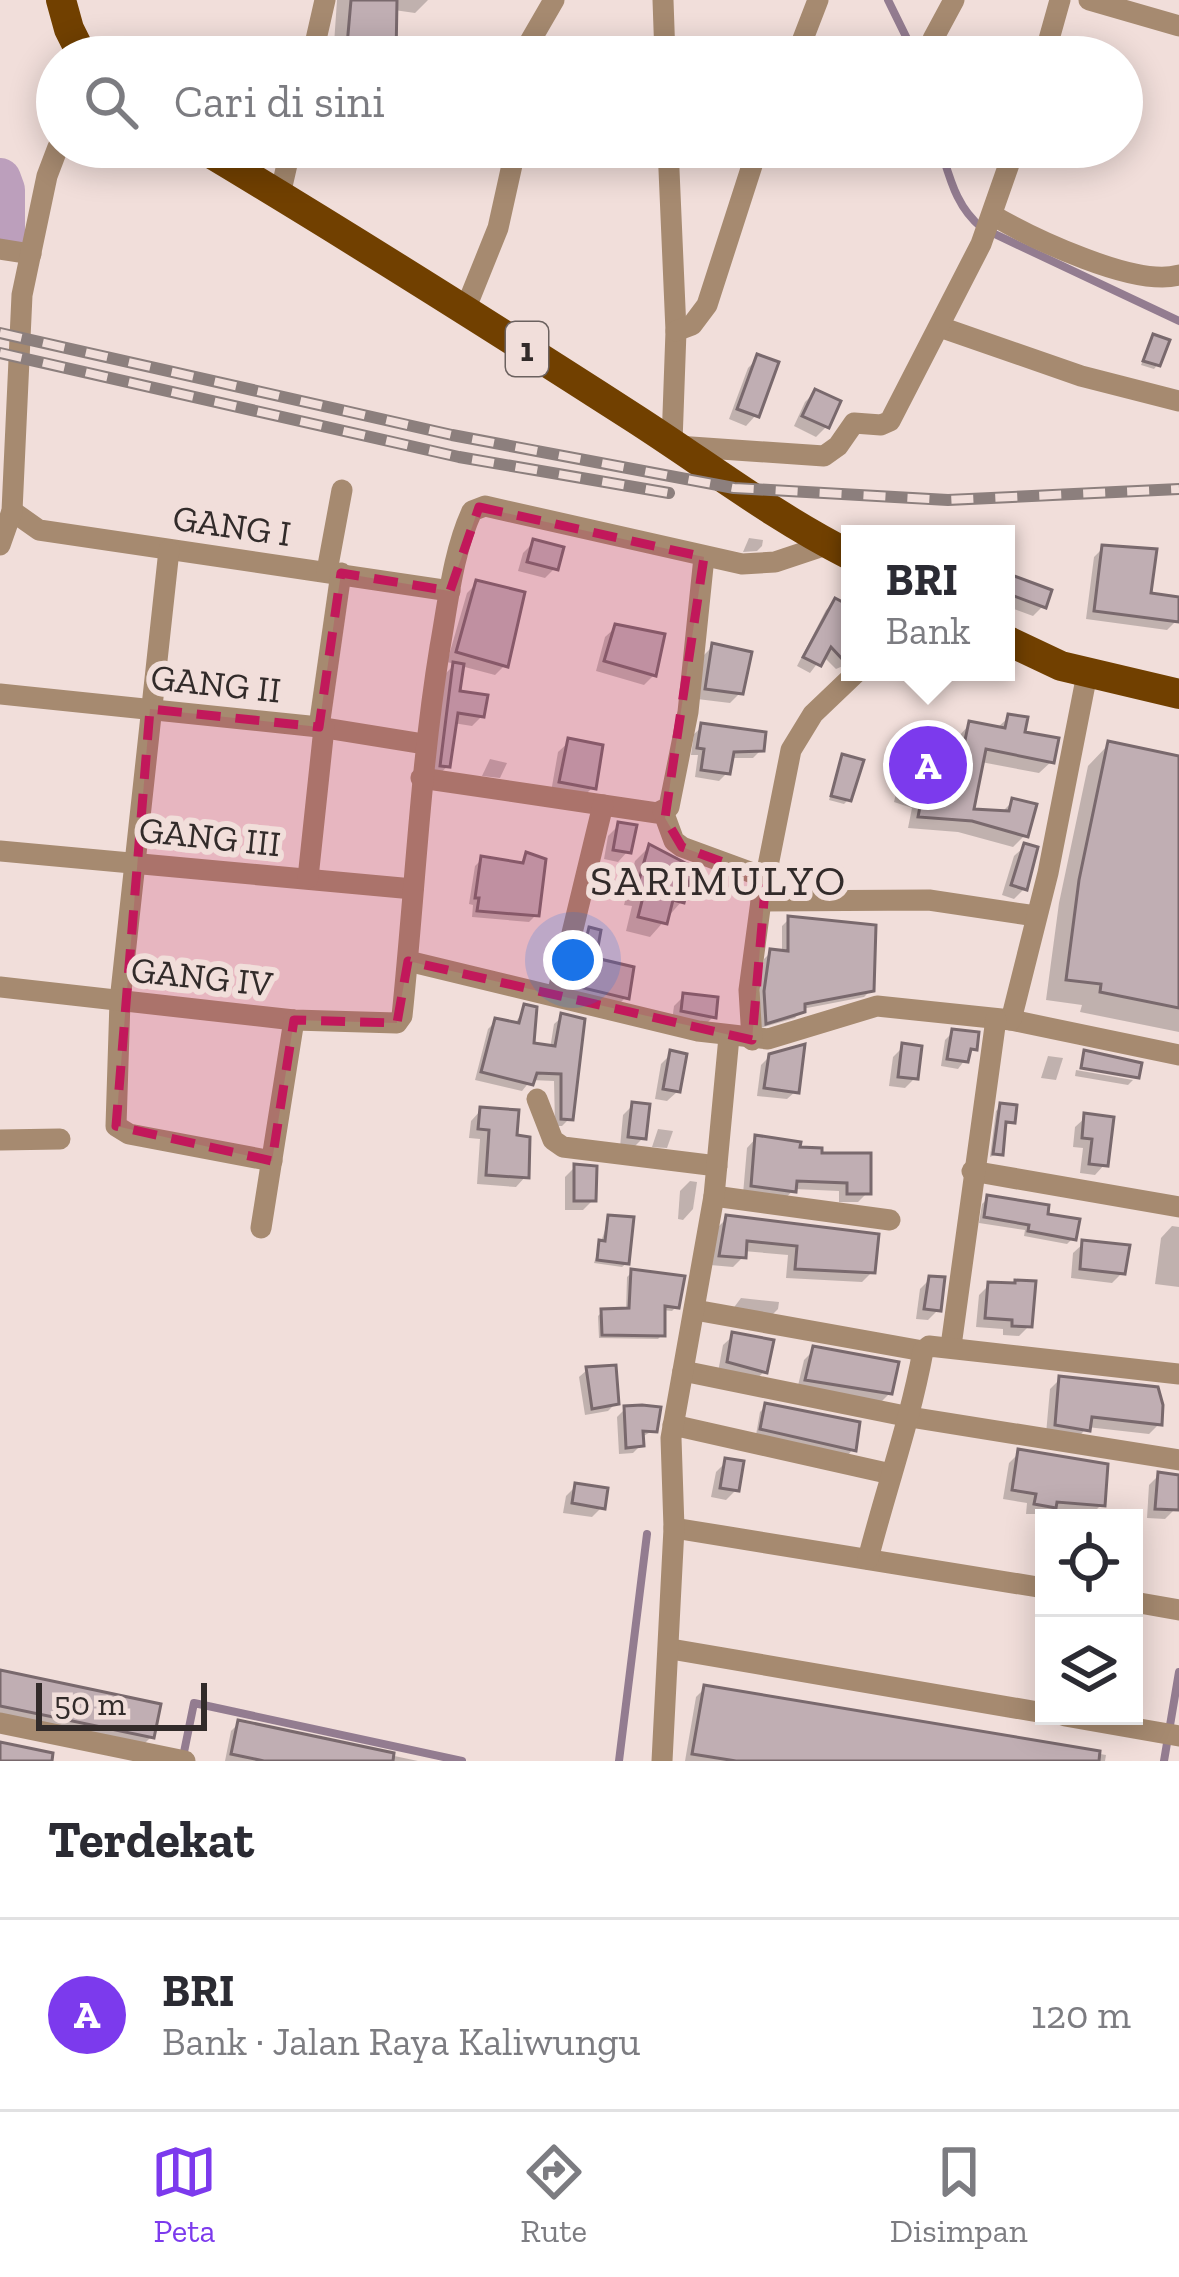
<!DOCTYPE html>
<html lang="id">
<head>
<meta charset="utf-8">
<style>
	body { margin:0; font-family:"Zilla Slab",serif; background:#f2f2f3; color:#2b2b33 }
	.controls { position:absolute; right:36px; bottom:36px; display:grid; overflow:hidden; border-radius:0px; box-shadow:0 6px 30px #0003 }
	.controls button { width:108px; height:108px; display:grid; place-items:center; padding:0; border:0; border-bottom:3px solid #e1e1e2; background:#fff; color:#2b2b33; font:60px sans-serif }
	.scale { position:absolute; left:36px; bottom:30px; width:171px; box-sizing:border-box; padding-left:12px; border:6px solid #322b2a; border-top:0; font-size:33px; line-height:42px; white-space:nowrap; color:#322b2a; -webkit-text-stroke:9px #f1deda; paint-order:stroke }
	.you { position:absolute; left:573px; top:960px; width:42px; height:42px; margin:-30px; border:9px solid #fff; border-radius:50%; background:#1a73e8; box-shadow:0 0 0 18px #1a73e833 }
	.badge { display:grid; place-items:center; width:78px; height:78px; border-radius:50%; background:#7c3aed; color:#fff; font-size:39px; font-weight:700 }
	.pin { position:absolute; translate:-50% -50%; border:6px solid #fff; box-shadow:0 3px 12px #0006 }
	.popup { position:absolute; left:841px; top:525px; width:174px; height:156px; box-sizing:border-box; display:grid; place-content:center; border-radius:0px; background:#fff; filter:drop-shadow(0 3px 9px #0005); font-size:39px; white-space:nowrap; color:#7c7c81 }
	.popup b { font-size:45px; color:#2b2b33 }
	.popup::after { content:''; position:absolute; left:50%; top:100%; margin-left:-24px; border:24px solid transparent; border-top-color:#fff }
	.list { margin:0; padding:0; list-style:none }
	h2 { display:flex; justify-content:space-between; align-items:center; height:156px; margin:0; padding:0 48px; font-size:51px }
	h2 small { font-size:39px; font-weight:400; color:#7c7c81 }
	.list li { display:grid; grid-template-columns:78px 1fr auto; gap:36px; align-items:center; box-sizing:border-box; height:192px; padding:0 48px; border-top:3px solid #e1e1e2 }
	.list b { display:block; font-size:45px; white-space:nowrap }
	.list p { margin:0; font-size:39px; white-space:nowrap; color:#7c7c81 }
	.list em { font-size:39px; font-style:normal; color:#7c7c81 }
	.icon { flex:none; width:66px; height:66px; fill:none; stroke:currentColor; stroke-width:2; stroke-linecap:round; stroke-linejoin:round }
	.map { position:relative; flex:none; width:1179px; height:1761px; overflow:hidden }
	.search { position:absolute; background:#fff; box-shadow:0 6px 30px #0003; left:36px; right:36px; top:36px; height:132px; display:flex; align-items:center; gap:30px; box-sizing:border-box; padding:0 42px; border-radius:66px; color:#7c7c81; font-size:45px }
	.sheet { height:348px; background:#fff }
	nav { display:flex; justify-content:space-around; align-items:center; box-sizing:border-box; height:168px; border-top:3px solid #e1e1e2; background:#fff; font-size:33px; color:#7c7c81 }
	nav a { display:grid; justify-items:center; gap:6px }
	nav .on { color:#7c3aed }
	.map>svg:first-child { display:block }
	.shadow { fill:#0003 }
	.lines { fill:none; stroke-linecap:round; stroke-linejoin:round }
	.stream { stroke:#937c90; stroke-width:8 }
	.river { stroke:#bc9fbc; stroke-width:42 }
	.building { fill:#c0aeb3; stroke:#79696d; stroke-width:3 }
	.minor { stroke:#a68a70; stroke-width:21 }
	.primary { stroke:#714000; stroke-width:30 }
	.rail-casing { stroke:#8c7f7d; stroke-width:12 }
	.rail { stroke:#f1deda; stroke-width:8; stroke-dasharray:22; stroke-linecap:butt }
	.marked { fill:#c2185b; fill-opacity:0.2; stroke:#c2185b; stroke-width:9; stroke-dasharray:24 15; stroke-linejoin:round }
	.labels { text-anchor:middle; stroke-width:12; stroke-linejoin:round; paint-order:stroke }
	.shield { fill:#f1deda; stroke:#6b615f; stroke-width:3 }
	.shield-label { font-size:33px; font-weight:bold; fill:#322b2a }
	.street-label { font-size:36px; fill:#322b2a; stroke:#f1deda }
	.quarter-label { font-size:42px; letter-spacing:3px; fill:#322b2a; stroke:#f1deda }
</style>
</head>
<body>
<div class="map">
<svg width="1179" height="1761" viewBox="0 0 1179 1761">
	<rect width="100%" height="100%" fill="#f1deda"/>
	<g class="shadow">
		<path d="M337,0H428L415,13L394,10L393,55L400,57H319L334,44Z"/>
		<path d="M351,147H395L386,156Z"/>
		<path d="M1153,337L1158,364L1154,369L1141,365Z"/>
		<path d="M758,358L756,415L746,426L729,419L748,368Z"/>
		<path d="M815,392L826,427L816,437L794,426L805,402Z"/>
		<path d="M749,538L763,540L762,546L757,551L743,552Z"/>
		<path d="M534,542L555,568L545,578L518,571L523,553Z"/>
		<path d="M1103,548L1148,595L1179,600L1176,621L1167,630L1086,619L1094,557Z"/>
		<path d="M1006,577L1043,606L1033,616L1006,606Z"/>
		<path d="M477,583L505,665L495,675L461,666L457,693L482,716L472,726L453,723L448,766L437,776L431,775L444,675L455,664L447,662L467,593Z"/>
		<path d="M835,601L850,609V663L836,669L823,656L810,673L797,666L826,610Z"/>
		<path d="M616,627L654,675L644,685L596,671L605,637Z"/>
		<path d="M713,646L740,693L730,703L697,699L703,656Z"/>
		<path d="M1009,717L1052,761L1039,773L981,762L971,812L1001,813L1013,801L1025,835L1013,847L958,832L908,828L912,808L894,802L906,750L919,738L956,747L958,737L970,724L996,729Z"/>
		<path d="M702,727L761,750L753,758H730L727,773L719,781L695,777L698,755H691L694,734Z"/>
		<path d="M569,742L593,787L583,797L551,792L558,752Z"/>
		<path d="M1109,744L1179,759V1032L1080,1012L1082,1005L1046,1000L1059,903L1088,766Z"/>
		<path d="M843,757L848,800L844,804L829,800Z"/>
		<path d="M490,759L507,763L500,778L482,776Z"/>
		<path d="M619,825L628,851L618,862L604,859L608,836Z"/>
		<path d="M1025,846L1024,889L1014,899L1002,895L1014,856Z"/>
		<path d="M649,847L682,901L650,937L626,931L632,906L624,905L635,861Z"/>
		<path d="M527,855L536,915L529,922L472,917L473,905L469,904L475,866L482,859L519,865Z"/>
		<path d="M789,919L871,990L864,997L802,1009L795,1018L760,1028L758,999L764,959L771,952L782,953V926Z"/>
		<path d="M590,930L592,960L626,997L619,1004L570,992L583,937Z"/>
		<path d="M684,996L713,1017L703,1027L672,1021L674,1006Z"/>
		<path d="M525,1008L530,1046L550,1049L554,1024L562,1017L570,1118L562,1126H555L554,1081L531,1080L522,1091L475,1080L488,1029L496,1021L514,1025Z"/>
		<path d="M953,1032L974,1048L958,1069L941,1066L945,1040Z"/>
		<path d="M903,1047L915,1078L905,1088L889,1086L893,1057Z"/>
		<path d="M671,1054L678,1091L667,1101L655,1099L661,1064Z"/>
		<path d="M770,1056L796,1091L787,1099L757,1096L761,1065Z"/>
		<path d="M1048,1056L1063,1058L1056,1080L1041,1078Z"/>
		<path d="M1076,1070L1133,1080L1128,1085L1075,1076Z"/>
		<path d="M633,1105L643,1138L633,1148L620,1147L623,1115Z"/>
		<path d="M1001,1106L1012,1122L1003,1126L1000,1153L990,1157L996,1111Z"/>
		<path d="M481,1110L514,1138L526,1176L516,1187L477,1184L480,1139L469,1138L471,1121Z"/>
		<path d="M1086,1117L1105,1164L1095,1175L1080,1173L1083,1148L1073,1147L1075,1127Z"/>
		<path d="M658,1129L673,1131L667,1148L652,1147Z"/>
		<path d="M756,1138L797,1150L868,1192L858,1202H839V1191L794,1189L784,1200L743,1194L747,1148Z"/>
		<path d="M575,1167L593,1200L583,1210H565V1177Z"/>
		<path d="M690,1181L697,1182L693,1209L683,1220L678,1219L680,1191Z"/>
		<path d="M988,1198L1044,1216L1073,1238L1067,1244L1024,1236L1025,1230L979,1223L982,1204Z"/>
		<path d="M609,1218L627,1263L622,1267L594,1263Z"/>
		<path d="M727,1218L872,1272L862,1282L786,1278L788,1255L743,1251V1257L733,1267L710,1265L717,1228Z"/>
		<path d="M1172,1226L1179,1227V1287L1155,1284L1161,1238Z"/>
		<path d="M1084,1243L1123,1272L1112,1283L1071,1278L1073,1253Z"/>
		<path d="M632,1272L676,1307L672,1311L662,1310V1335L658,1339L599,1338L598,1316L602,1312L626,1311L627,1277Z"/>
		<path d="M930,1279L938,1310L928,1320L916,1319L920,1289Z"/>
		<path d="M989,1285L1029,1326L1019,1336L1003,1335V1329L976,1327L979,1295Z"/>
		<path d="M741,1298L779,1302L778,1309L770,1317L732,1310Z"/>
		<path d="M734,1335L765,1371L754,1381L718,1372L723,1345Z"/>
		<path d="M814,1350L890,1393L880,1403L797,1390L804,1360Z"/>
		<path d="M587,1370L616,1403L608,1411L585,1415L579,1377Z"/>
		<path d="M1060,1379L1159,1424L1149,1434L1087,1427L1077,1439L1046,1434L1050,1389Z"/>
		<path d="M766,1406L853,1449L848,1455L756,1435L760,1412Z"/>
		<path d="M625,1409L654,1430L640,1438L641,1445L633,1453L619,1454L617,1417Z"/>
		<path d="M1019,1453L1102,1504L1092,1514H1026L1027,1503L1003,1499L1009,1463Z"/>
		<path d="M726,1462L736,1490L726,1500L711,1497L716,1472Z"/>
		<path d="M1159,1475L1175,1509L1165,1519L1147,1518L1149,1485Z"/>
		<path d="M576,1486L602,1507L592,1517L563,1513L566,1496Z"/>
		<path d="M0,1673L151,1737L142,1746L0,1716Z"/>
		<path d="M705,1688L1106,1755L1105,1761H685L696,1697Z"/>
		<path d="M239,1723L418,1761H225L231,1731Z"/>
	</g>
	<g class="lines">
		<g class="stream">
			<path d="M888,0L916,57"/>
			<path d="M940,147C950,178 956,207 982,228L1179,321"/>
			<path d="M183,1757L194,1703L462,1761"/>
			<path d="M619,1761L647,1534"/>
			<path d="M1164,1761L1179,1672"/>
		</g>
		<path class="river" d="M0,179L4,190V237"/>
	</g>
	<g class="building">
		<path d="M351,0H397L396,57H346Z"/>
		<path d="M1153,334L1170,340L1160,366L1143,361Z"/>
		<path d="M757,354L779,362L759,417L737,409Z"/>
		<path d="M815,389L841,401L829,428L802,416Z"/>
		<path d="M533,539L564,547L558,570L527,562Z"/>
		<path d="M1102,545L1157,549L1151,593L1179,597V622L1094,611Z"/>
		<path d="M1006,573L1052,590L1046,608L1006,593Z"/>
		<path d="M476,580L525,592L508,667L456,652Z"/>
		<path d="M835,598L850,606V659L845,662L831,647L821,666L803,657Z"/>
		<path d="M615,624L665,634L656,676L604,661Z"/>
		<path d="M712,643L752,652L743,694L705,689Z"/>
		<path d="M453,662L464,664L460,691L488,695L484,717L458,713L450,767L440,766Z"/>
		<path d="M1008,714L1028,717L1025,732L1059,738L1054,763L986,749L974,809L1009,811L1012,798L1037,804L1028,837L972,821L918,817L922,796L904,790L918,735L964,745L969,721L1005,728Z"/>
		<path d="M701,723L766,732L764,751L734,752L730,774L701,770L704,749L697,748Z"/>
		<path d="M568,738L603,745L596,789L559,782Z"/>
		<path d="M1108,741L1179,756V1008L1100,992L1101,984L1066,980L1079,880Z"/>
		<path d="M842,754L864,760L851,801L831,796Z"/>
		<path d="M618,822L637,825L631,853L613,850Z"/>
		<path d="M1024,843L1038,847L1027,890L1011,885Z"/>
		<path d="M649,844L693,867L684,903L673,900L667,924L638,917L644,893L636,891Z"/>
		<path d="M526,852L546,859L539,916L477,911L479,898H475L481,856L523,863Z"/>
		<path d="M788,916L876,925L874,991L805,1004V1012L766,1024L764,991L770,949L788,951Z"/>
		<path d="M589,927L601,930L596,958L634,967L629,999L575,986Z"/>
		<path d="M683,993L718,997L716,1018L681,1011Z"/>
		<path d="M524,1004L537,1007L534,1043L555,1046L561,1013L585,1019L573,1120L561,1119V1074L537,1073L533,1085L481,1072L495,1018L519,1023Z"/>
		<path d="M952,1029L979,1032L977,1050L971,1049L968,1062L947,1059Z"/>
		<path d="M902,1043L922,1046L918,1079L898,1077Z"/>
		<path d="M805,1044L799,1093L764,1088L769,1054Z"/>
		<path d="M670,1050L687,1054L680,1092L663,1089Z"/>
		<path d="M1084,1050L1142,1063L1139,1078L1081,1068Z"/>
		<path d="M632,1102L650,1104L646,1139L628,1137Z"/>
		<path d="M1000,1103L1017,1105L1015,1123L1006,1122L1003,1155L993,1154Z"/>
		<path d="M480,1107L519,1110L517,1135L530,1137L529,1178L486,1175L489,1130L478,1129Z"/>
		<path d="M1084,1113L1114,1117L1108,1166L1089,1164L1092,1139L1082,1138Z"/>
		<path d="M755,1135L801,1142L800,1147L822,1148V1153H871V1194H847V1183L797,1181L796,1192L751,1186Z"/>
		<path d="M574,1164L597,1166L596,1201H574Z"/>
		<path d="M987,1195L1049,1205L1048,1214L1080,1219L1076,1240L1028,1231L1029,1225L984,1217Z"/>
		<path d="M608,1215L634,1217L629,1264L597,1260L599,1240L605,1241Z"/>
		<path d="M726,1215L879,1234L875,1273L795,1269L797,1246L747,1241L746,1258L719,1256Z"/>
		<path d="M1082,1240L1130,1245L1125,1274L1080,1269Z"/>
		<path d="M631,1269L685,1276L679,1308L665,1306V1336L602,1335L601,1309L629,1308Z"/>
		<path d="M929,1276L945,1277L941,1311L924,1309Z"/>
		<path d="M1015,1280L1036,1281L1032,1327L1012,1326V1320L985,1318L988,1282L1015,1283Z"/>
		<path d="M732,1332L774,1340L767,1373L727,1362Z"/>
		<path d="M813,1346L899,1362L892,1394L805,1380Z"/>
		<path d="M616,1365L619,1404L592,1409L586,1367Z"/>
		<path d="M1059,1376L1158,1387L1163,1405L1162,1425L1092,1417L1090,1431L1055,1425Z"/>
		<path d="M765,1403L860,1422L856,1451L760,1429Z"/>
		<path d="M642,1405L661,1407L657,1432L643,1431L644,1446L626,1448L624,1406Z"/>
		<path d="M1018,1449L1108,1464L1105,1506L1057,1502L1056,1508L1034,1504L1036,1494L1012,1490Z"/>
		<path d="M725,1458L744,1461L739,1491L720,1488Z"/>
		<path d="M1158,1472L1179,1475V1510L1155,1509Z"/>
		<path d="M575,1483L608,1488L605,1509L572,1503Z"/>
		<path d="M0,1670L161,1704L154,1738L0,1706Z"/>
		<path d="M704,1685L1100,1751L1099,1761H736L692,1754Z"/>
		<path d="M238,1720L394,1753L393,1761H264L231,1754Z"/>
		<path d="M0,1742L53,1753L52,1761H0Z"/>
	</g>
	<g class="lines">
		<g class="minor">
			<path d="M663,0L665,57"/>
			<path d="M1089,0L1179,26"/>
			<path d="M933,39L954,0"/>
			<path d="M312,57L325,0"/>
			<path d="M521,57L554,0"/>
			<path d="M796,57L818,0"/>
			<path d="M1044,57L1060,0"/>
			<path d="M668,147L676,331L672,442"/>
			<path d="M280,195L291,147"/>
			<path d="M994,216C1032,238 1136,288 1179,275"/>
			<path d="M0,249L31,254"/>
			<path d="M465,310L498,228L516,147"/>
			<path d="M940,327L1081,376L1179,401"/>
			<path d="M676,331L692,325L707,305L758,147"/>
			<path d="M677,446L824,456L838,446L854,423L881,425L890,421L981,244L1015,147"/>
			<path d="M12,511L39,530L450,591"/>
			<path d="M0,545L12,511L22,295L47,176L58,147"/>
			<path d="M169,550L120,1001L116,1126L129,1134L272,1161"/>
			<path d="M327,571L342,490"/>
			<path d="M0,694L319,727L424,744"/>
			<path d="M319,727L341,573"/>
			<path d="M421,778L657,813L669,807L688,712L704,557"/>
			<path d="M663,811L674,841L682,847L766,878"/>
			<path d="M0,851L413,889"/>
			<path d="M308,878L324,728"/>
			<path d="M761,901L929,900L1036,916"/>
			<path d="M408,961L698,1031L768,1039L877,1006L1011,1020L1179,1055"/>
			<path d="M0,987L294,1020L397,1023L402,1016C415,892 420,769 440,647C448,603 453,552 472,511L485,506L742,564L775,562L829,544"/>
			<path d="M557,995L603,805"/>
			<path d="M1011,1020L1048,873L1087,674"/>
			<path d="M752,1040L749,990L761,901L791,750L813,714L857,672"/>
			<path d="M537,1099L553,1140L563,1147L717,1166"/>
			<path d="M0,1140L60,1139"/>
			<path d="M972,1171L1179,1207"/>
			<path d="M714,1196L890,1220"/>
			<path d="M261,1228L294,1020"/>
			<path d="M695,1310L923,1351"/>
			<path d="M951,1346L996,1019"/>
			<path d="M683,1371L910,1417L1179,1460"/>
			<path d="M673,1425L891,1474"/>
			<path d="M674,1528L1044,1588"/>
			<path d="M868,1559C886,1489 910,1422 923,1351L929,1346L1179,1374"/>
			<path d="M1134,1602L1179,1610"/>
			<path d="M671,1649L1044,1713"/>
			<path d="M1065,1716L1179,1736"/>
			<path d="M0,1723L185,1761"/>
			<path d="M662,1761L674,1528L671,1438L714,1196L729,1037"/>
		</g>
		<g class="primary">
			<path d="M61,0L69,29L83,57"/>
			<path d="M200,147C347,235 491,326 634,418C707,465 773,516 850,555"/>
			<path d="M1006,640L1061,666L1179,694"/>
		</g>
		<defs>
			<g id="rail">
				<path d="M0,333L452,435L734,488L948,500L1179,489"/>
				<path d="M0,353L459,457L669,493"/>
			</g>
		</defs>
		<use href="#rail" class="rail-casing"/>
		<use href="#rail" class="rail"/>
	</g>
	<path class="marked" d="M479,507L704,557L665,818L682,847L766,878L752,1040L408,961L397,1023L294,1020L272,1161L116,1126L150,709L319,727L341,573L450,591Z"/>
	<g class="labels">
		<rect class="shield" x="506" y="322" width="42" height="54" rx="9"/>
		<g class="shield-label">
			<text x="527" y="361">1</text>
		</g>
		<g class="street-label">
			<text transform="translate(232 525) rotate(8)" y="13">GANG I</text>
			<text transform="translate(216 683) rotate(6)" y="13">GANG II</text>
			<text transform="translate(210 836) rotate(6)" y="13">GANG III</text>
			<text transform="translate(202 976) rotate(6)" y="13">GANG IV</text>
		</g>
		<g class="quarter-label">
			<text x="719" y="895">SARIMULYO</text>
		</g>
	</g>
</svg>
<div class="controls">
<button><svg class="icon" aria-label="locate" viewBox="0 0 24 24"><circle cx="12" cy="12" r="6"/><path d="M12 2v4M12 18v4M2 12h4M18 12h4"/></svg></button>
<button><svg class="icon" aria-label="layers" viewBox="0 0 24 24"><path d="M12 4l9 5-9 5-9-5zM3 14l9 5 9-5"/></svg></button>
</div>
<div class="scale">50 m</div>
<div class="you"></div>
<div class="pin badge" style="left:928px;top:765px">A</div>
<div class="popup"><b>BRI</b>Bank</div>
<div class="search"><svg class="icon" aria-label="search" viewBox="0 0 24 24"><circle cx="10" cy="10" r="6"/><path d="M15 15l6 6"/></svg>Cari di sini</div>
</div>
<section class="sheet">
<h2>Terdekat<small></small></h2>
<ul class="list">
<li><span class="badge">A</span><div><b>BRI</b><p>Bank · Jalan Raya Kaliwungu</p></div><em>120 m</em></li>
</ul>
</section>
<nav>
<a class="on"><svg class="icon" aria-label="map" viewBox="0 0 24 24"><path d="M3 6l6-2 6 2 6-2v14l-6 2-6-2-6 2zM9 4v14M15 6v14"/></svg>Peta</a>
<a><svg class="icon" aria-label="directions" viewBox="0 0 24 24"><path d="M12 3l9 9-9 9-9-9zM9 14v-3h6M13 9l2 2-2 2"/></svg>Rute</a>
<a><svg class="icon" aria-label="saved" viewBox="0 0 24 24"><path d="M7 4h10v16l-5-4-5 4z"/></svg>Disimpan</a>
</nav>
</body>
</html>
